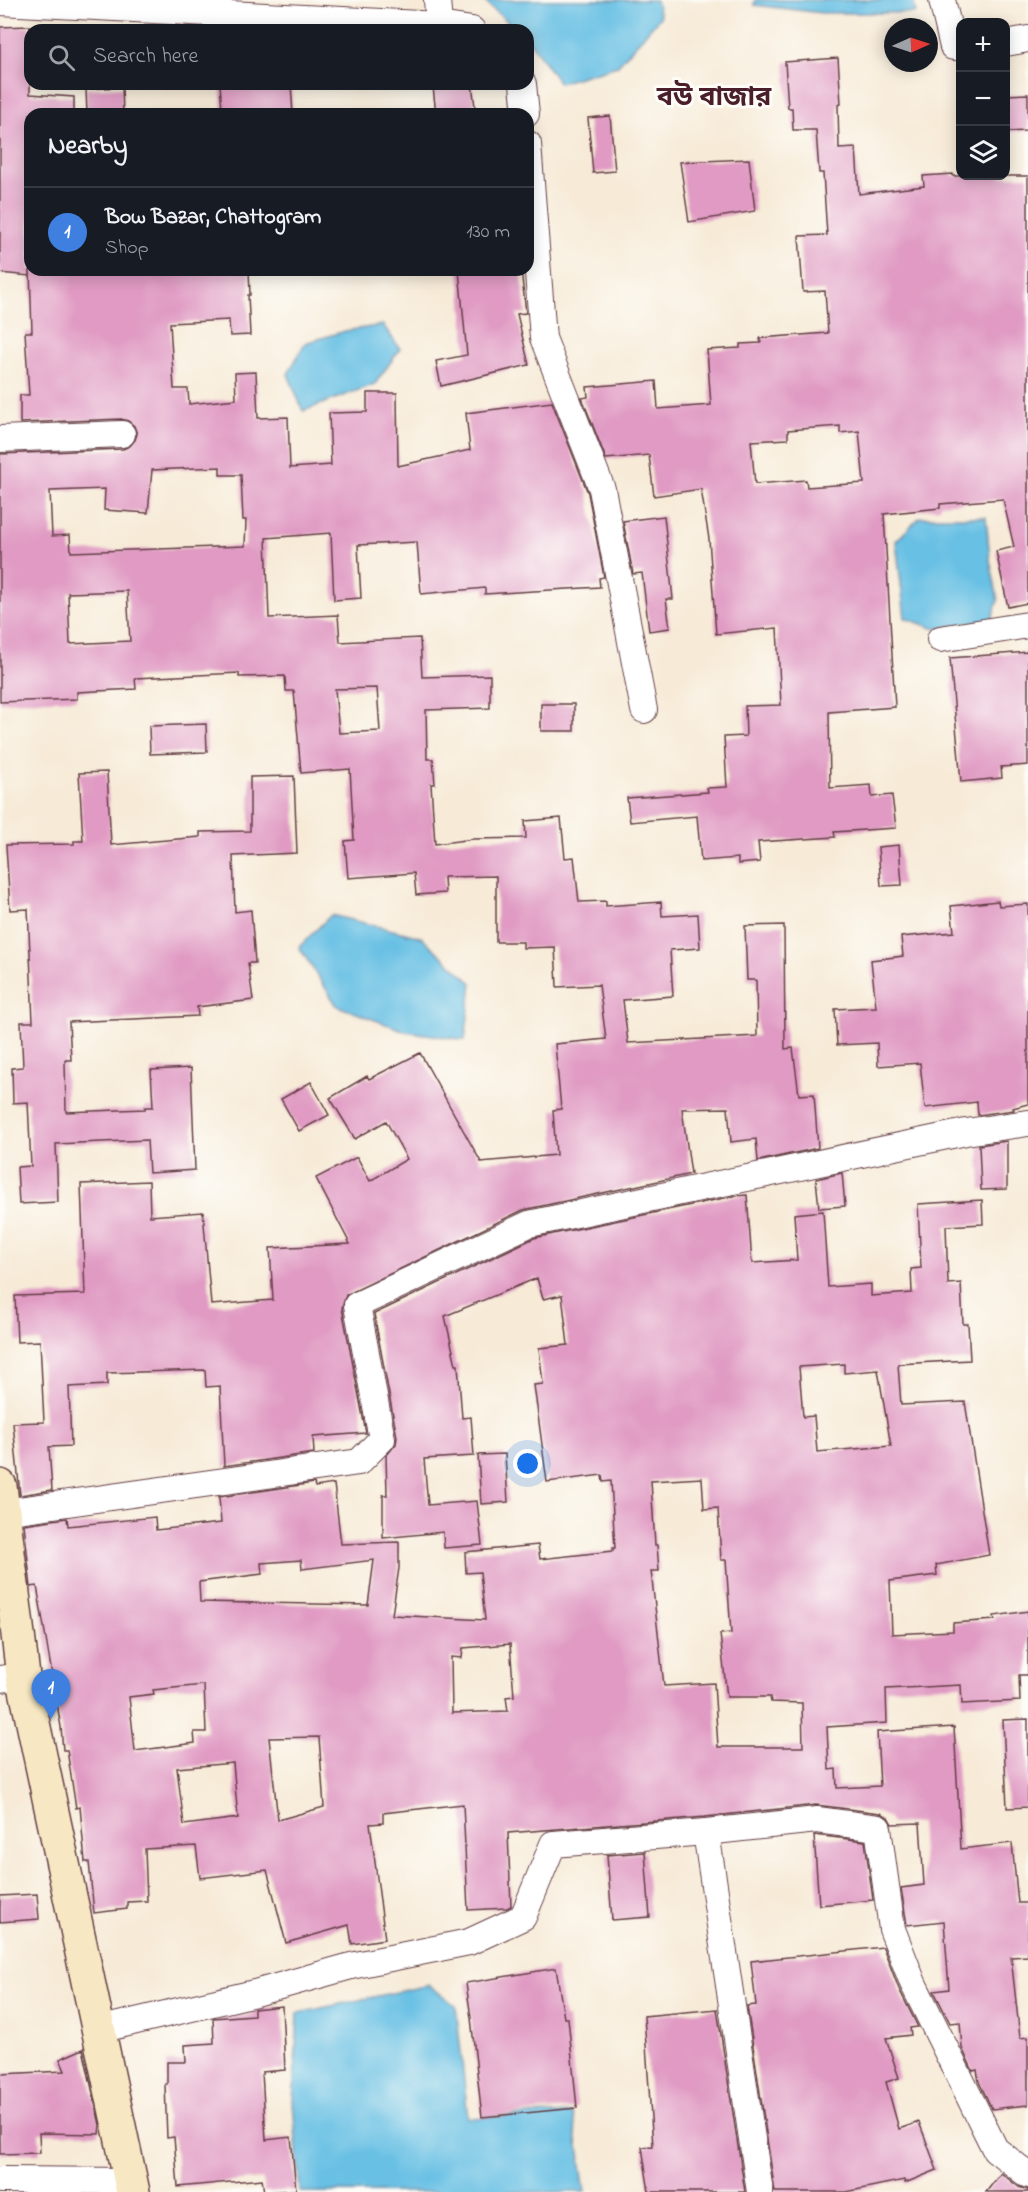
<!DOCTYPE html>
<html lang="en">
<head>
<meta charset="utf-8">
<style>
	body { margin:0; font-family:"Indie Flower","Noto Sans Bengali",sans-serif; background:#242831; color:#f1f3f6 }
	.controls { position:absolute; right:18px; top:18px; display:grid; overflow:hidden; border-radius:12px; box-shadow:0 3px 15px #0003 }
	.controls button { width:54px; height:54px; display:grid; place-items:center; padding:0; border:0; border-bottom:2px solid #363941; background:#171b24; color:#f1f3f6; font:30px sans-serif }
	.compass { position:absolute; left:884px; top:18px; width:54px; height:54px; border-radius:50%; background:#171b24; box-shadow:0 3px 15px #0003; rotate:87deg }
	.you { position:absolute; left:528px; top:1464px; width:21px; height:21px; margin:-15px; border:4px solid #fff; border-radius:50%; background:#1a73e8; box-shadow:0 0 0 9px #1a73e833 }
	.badge { display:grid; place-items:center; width:39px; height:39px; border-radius:50%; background:#1a73e8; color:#fff; font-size:20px; font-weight:700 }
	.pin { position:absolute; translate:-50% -50px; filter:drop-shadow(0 2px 3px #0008) }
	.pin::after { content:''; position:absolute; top:32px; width:21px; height:18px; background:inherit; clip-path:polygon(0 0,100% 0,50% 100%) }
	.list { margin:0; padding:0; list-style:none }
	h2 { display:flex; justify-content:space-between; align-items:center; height:78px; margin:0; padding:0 24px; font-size:26px }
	h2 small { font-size:20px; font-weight:400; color:#9ea1a6 }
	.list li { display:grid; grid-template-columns:39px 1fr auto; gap:18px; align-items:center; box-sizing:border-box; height:90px; padding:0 24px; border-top:2px solid #363941 }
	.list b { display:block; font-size:22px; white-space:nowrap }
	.list p { margin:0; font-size:20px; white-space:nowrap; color:#9ea1a6 }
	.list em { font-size:20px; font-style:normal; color:#9ea1a6 }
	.icon { flex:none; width:33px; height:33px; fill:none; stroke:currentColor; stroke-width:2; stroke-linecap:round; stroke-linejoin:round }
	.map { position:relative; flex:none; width:1028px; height:2192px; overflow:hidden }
	.search { position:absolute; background:#171b24; box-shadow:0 3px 15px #0003; left:24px; top:24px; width:510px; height:66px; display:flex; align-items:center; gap:15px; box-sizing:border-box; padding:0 21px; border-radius:18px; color:#9ea1a6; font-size:22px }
	.panel { position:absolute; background:#171b24; box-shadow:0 3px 15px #0003; left:24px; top:108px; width:510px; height:168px; border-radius:18px }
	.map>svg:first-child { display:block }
	.water { fill:#67c0e4; stroke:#587088; stroke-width:1.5 }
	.building { fill:#e09ac3; fill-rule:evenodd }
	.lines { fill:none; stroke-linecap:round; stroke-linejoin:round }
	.street-casing { stroke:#643e45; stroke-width:28 }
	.secondary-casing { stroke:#643e45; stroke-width:36 }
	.street { stroke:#fff; stroke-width:26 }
	.secondary { stroke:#f7e8c3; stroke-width:33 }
	.labels { text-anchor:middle; stroke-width:6; stroke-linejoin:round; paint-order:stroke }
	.neighbourhood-label { font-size:27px; font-weight:bold; fill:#4a1f2b; stroke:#fdfcf7 }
</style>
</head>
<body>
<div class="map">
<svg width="1028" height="2192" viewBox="0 0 1028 2192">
	<rect width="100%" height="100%" fill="#fdfcf7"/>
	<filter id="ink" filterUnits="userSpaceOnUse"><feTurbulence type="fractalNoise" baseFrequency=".0167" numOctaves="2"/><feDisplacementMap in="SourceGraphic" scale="12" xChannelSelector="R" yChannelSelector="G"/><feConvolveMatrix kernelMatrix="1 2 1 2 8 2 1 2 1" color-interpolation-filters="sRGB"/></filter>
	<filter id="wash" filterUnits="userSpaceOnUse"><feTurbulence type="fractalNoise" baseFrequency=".008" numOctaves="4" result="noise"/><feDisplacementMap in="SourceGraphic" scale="24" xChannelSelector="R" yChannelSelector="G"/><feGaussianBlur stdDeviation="1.35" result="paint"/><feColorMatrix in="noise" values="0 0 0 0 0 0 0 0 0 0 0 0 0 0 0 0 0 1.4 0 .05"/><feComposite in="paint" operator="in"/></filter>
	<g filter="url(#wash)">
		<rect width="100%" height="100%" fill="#f7ebd8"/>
		<g class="water">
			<path d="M483,0H656L660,17L617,66L559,83L528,39V30H517Z"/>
			<path d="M755,0H913L916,13H822L754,5Z"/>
			<path d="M383,325L400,349L375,384L303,411L288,374L305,343L345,331Z"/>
			<path d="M920,517H986L990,560L998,600L992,619L935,629L905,618L896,541Z"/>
			<path d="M331,915L421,937L472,983L465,1040L405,1031L337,1006L299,947Z"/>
			<path d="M429,1985L456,2006L468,2118L573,2113L585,2192H300L293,2102L298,2013Z"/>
		</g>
		<g id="blocks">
			<g class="building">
				<path d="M30,26V94L74,97V114H30V270H114V273L164,270H249L250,295H248L250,335L230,336L229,320L170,323L174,389H188L189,404L236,399L235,373L256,372L258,418L288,417L290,468L331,465L329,413L367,412V393H397L398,466L470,450L466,413L552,402L588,493L604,577L599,578L600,587L485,594V588L421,594L417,542L358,545L361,598L334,600L331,533L266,538L269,618L338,615L340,642L420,638L422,677L490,675V708L426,710L427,759H433L435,784H431L435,844L473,839L526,838L525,821L561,818L565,858L574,857L579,902L606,901V906L661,902L662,916L698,914L700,948L670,950L673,996L623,1000L628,1043L757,1036L756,980H747L745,926L784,925L785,1049L793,1048L799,1095L814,1094L818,1148L758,1161L756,1139L731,1142L728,1108L682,1109L691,1174L523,1210L346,1295L342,1308L366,1433L313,1437L314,1453L224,1466L220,1386L206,1387L205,1370L107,1373V1385L69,1387L71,1446L49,1447L52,1490L20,1495L13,1423L44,1422L40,1341L17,1342L15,1296L85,1294L81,1184L149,1181L150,1216L203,1212L211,1305L273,1300L270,1248L350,1244L316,1178L357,1157L370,1181L407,1159L386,1121L355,1139L330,1098L367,1076L369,1079L420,1053L481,1162L556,1155L553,1110L561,1109L555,1044L606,1039L599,985L557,987L555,947L523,948V942H496V876L444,877L445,893L416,895L414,873L348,878L345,841L354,840L350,769L301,773L294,691H286L285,676L239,677V673L135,678L136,689L77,692V699L0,702V454L123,449L130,446L135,440L137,434L134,426L128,421L121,419L20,423V395H29L25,332H32L30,270V276L0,273V27ZM220,467V475H241L243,520H246L245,546L71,552L70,535L52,536L50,491L105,489L104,510L148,513L152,470ZM127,591L130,641L70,644L68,593ZM377,688L380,731L339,733L335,689Z"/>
				<path d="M186,27L243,30H186Z"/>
				<path d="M838,58L841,104L838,105L839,149L856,148L859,194L924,186L923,176L953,174V176H1028V603L1008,607L996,551L1014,547L1003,499L940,504V508L884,514L895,707L829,712L830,788L871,785L872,797L892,795L896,828L834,832L835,837L758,842L760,862L738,864V858L701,861L697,816L630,822L627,798L708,792L707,788L727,787L724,737L746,736L745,706L781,705L777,628L716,634L709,539L701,489L654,496L649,455L606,459L582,398L588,397L587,387L656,381L658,409L711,405L707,350L740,348V344L761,343L760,338L828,333L825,291L803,292L799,236L827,235L823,173H819L816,130H793L792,108H788L785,62ZM840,426V433L859,431L864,483L807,487L806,480L755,484L751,441L788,439V430Z"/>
				<path d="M220,84H291L293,114H225V109H222Z"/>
				<path d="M454,84H472L476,114H436L433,87Z"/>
				<path d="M122,87L123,114H87L86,89Z"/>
				<path d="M1028,94V131L1005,132V95Z"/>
				<path d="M610,116L615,171L593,173L588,118Z"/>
				<path d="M749,159L755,211L689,222L680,162Z"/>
				<path d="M459,270H521L526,313L517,314L529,365L441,386L436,361L467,355Z"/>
				<path d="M664,516L673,599H666L670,628L649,631L642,573L633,574L623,521Z"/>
				<path d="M1028,652V765L1001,767L1002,778L961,782L950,658Z"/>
				<rect x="541" y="704" width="33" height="27"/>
				<path d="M206,724L207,752L150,754L149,726Z"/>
				<path d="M107,772L111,845L200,837V832L250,831V777L294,776L297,853L233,856L235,912L251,910L255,963H248L253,1000L197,1007L198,1016L69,1022L71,1060H65L66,1112L145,1109V1107H153L151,1070L191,1068L195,1170L149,1173L147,1140L56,1144L58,1202L19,1204L17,1167L31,1166L28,1102L13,1103L12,1068L23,1067L21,1022H33L28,909L10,910L6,845L74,844V841H83L79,773Z"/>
				<path d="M899,845L902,885L881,886L878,847Z"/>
				<path d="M998,901L999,906L1028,904V1104L1013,1108L1014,1110L978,1115L977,1102L925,1108L920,1063L878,1066L877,1043L837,1045L835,1009L876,1007L871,960L903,956L901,937L954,932L951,906Z"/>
				<path d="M311,1082L329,1115L299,1131L281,1099Z"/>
				<path d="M1007,1141V1189L981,1190L979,1145Z"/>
				<path d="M842,1173L845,1206L819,1208L816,1179Z"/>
				<path d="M747,1195L752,1263L797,1260L794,1214L823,1211L828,1287L871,1284V1296L912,1293L911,1269L921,1268L918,1204L982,1200L983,1224L946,1226L948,1284L961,1283L963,1324H968L970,1360L898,1364L901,1405L965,1402L989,1555L936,1565L937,1575L890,1581L892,1634L953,1631V1623L995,1620L994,1616L1028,1611V1675H1019L1020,1701L962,1704L961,1685L886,1689L887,1723L827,1727L829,1770L836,1769L837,1788L880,1786L877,1732L954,1727L961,1849L1012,1843L1018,1903H1028V1956L1011,1957L1020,2038L1028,2037V2105L992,2109L979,2082L977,2070L973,2071L962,2048L960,2022L950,2023L934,1991L949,1989L944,1921L907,1925L901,1888L924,1885L920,1823L892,1824L888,1817L880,1813L816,1805L705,1817L508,1833L511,1906L507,1908L468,1910L463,1804L383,1813V1823L370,1824L385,1939L352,1944L349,1925L286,1943L267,1870L200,1878L196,1846L145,1849L147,1901L127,1902V1909L94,1913L89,1862H85L80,1807L76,1808L67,1750H63L61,1727L37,1586L31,1587L24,1524L67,1518L68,1526L155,1517L156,1530L221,1523L219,1497L314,1483L315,1487L334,1484L341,1544L399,1542V1568L392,1615L485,1620L480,1572L466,1573L465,1552L538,1545L540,1559L613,1551V1548H615L611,1481L603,1482L602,1475L547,1482L534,1385L543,1384L539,1348L568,1345L562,1295L543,1299L537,1278L445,1316L456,1365H458L462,1418L471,1417L474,1456L424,1459L428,1505L477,1501L482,1545L444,1548L443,1532L383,1538V1495H387L386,1456L396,1444L397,1437L374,1314L534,1238L734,1196ZM844,1364V1373L878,1370L891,1446L817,1452L814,1416L803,1417L799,1367ZM702,1478L704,1509L718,1508L721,1560H726L731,1633L720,1634L727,1697H770L771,1702L802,1703L803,1747H718L714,1683L664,1686L651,1571H659L657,1545H655L651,1481ZM301,1560L302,1569L374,1560L368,1605L200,1602L199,1582L262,1574L261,1563ZM510,1644L514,1696L506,1697L508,1711L452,1713L451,1657L462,1658L463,1648ZM204,1685L206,1732H194L195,1743L135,1751L129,1697L154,1694L153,1690ZM319,1737L324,1807L278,1820L269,1738ZM233,1763L238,1818L184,1825L177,1768Z"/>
				<path d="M505,1454L508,1502L481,1504L478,1455Z"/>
				<path d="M1028,1719V1807L1007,1808L1003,1720Z"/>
				<path d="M814,1835L865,1841L873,1900L819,1905Z"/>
				<path d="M645,1852L650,1917L612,1920L607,1855Z"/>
				<path d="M37,1894L39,1919L0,1922V1896Z"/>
				<path d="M883,1947L899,1989L918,2027L910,2028L911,2035L886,2038L899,2078L886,2082L899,2129L919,2122L937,2170L905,2183L904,2180L846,2192H775L747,2006L756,2005L751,1961Z"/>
				<path d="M556,1968L564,2018H568L577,2108L482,2117L471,2018L466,1983Z"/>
				<path d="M282,2006L285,2070L262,2072L266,2140L291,2137L296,2190L264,2192L262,2179L178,2187L174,2137L167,2138L165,2084H167V2062H186L185,2045L214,2043L213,2018L254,2015V2009Z"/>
				<path d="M717,2009L745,2192H649L642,2147L653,2146L644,2016Z"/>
				<path d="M83,2049L100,2125L99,2134L39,2133L40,2153L0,2154V2074L65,2071L60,2059Z"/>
				<path d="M1001,2173L1019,2187L1028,2190V2192H986Z"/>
			</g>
		</g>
	</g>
	<g filter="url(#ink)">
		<use href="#blocks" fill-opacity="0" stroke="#643e45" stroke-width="1.5"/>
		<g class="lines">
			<defs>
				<g id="street">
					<path d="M437,0L439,25"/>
					<path d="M942,0L953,47H960"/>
					<path d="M0,2L439,25L472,30"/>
					<path d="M1006,43L1028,39"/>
					<path d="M523,84L526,114"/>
					<path d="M528,144L543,338L602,489L644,710"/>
					<path d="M0,439L122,434"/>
					<path d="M940,639L1028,625"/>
					<path d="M4,1512L359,1462L382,1439L357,1305L529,1224L966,1132L1028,1123"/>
					<path d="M0,1679L23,1676"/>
					<path d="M706,1832L760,2192"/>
					<path d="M98,2030L255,1993L351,1966L469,1942L523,1917L553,1844L706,1832L817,1820L878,1828L892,1929L913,1983L995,2149L1028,2175"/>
					<path d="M0,2180L131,2181"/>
				</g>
				<path id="secondary" d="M0,1486L23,1676L133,2192"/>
			</defs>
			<use href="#street" class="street-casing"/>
			<use href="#secondary" class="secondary-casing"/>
			<use href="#street" class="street"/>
			<use href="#secondary" class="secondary"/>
		</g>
	</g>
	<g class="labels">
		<g class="neighbourhood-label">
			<text x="714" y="105">বউ বাজার</text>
		</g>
	</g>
</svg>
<div class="controls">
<button>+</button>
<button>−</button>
<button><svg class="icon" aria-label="layers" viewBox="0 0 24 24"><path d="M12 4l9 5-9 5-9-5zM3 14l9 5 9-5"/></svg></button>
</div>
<svg class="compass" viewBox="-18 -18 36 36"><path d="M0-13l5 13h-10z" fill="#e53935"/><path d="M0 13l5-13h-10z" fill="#9ea1a6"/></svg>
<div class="you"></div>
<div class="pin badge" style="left:51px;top:1719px;background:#3f7fe0">1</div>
<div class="search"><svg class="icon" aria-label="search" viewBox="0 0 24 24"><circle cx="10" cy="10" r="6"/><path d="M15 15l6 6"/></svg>Search here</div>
<section class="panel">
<h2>Nearby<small></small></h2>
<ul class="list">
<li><span class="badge" style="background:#3f7fe0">1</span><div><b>Bow Bazar, Chattogram</b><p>Shop</p></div><em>130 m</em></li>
</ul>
</section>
</div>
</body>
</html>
